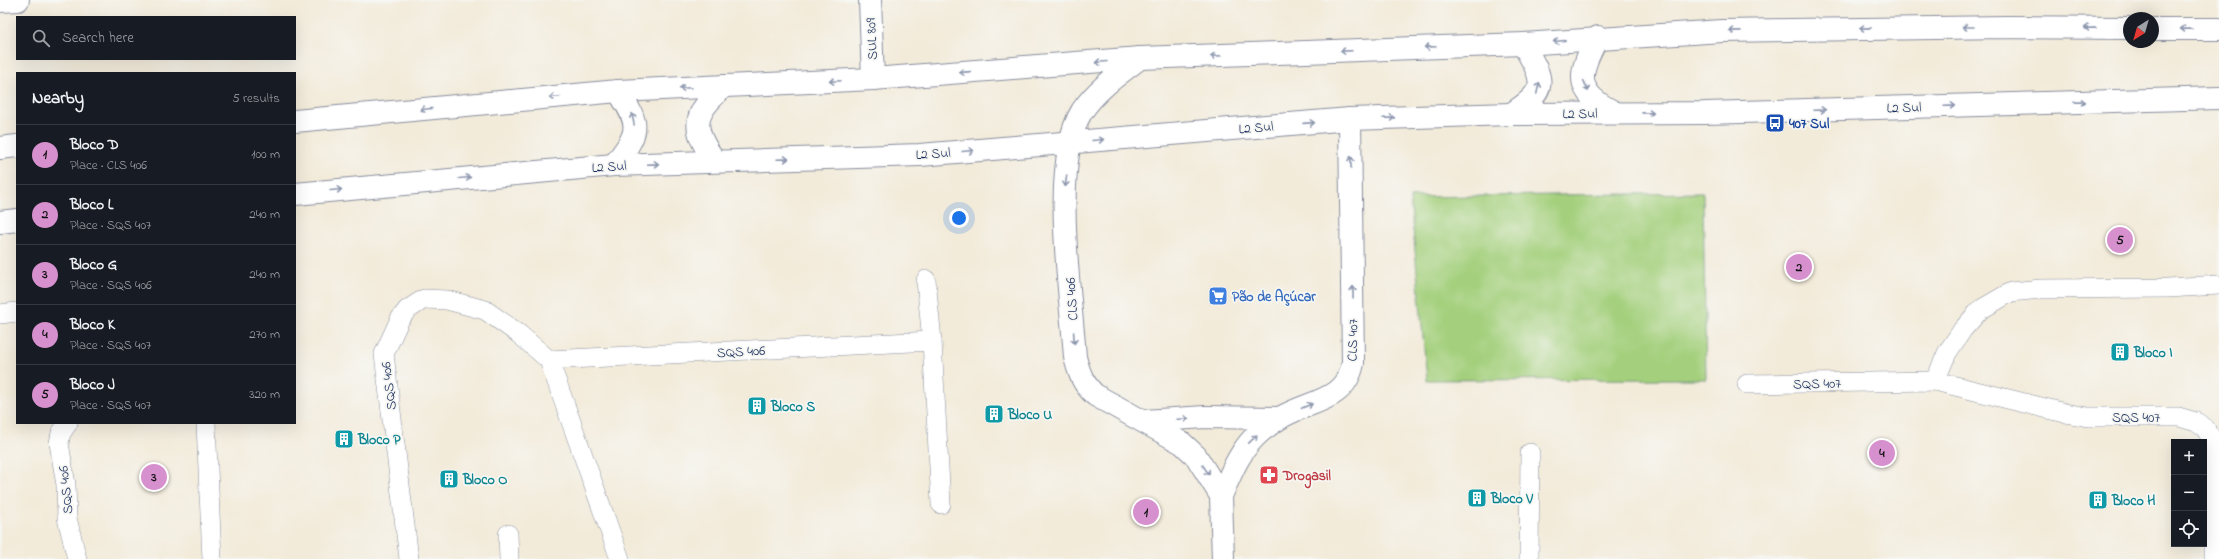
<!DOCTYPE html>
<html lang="en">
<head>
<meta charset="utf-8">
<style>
	body { margin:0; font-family:"Indie Flower",sans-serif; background:#20242c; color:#f1f3f6 }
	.controls { position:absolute; right:12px; bottom:12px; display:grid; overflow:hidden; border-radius:0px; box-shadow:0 4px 16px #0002 }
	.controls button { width:36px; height:36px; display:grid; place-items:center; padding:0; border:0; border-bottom:1px solid #363941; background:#171b24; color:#f1f3f6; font:20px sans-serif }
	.compass { position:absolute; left:2123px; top:12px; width:36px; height:36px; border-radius:50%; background:#171b24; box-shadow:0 4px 16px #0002; rotate:217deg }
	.you { position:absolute; left:959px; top:218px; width:14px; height:14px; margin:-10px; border:3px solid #fff; border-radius:50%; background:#1a73e8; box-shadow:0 0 0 6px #1a73e833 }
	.badge { display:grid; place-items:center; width:26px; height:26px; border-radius:50%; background:#d690ce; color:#111; font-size:13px; font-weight:700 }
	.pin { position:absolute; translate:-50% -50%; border:2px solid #fff; box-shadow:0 1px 4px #0006 }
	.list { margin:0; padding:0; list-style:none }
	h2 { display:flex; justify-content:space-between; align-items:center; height:52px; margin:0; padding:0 16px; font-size:17px }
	h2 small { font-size:13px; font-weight:400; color:#9ea1a6 }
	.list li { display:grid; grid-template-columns:26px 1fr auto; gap:12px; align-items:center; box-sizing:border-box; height:60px; padding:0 16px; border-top:1px solid #363941 }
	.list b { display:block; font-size:15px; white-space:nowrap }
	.list p { margin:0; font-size:13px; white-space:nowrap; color:#9ea1a6 }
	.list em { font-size:13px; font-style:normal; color:#9ea1a6 }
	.icon { flex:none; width:22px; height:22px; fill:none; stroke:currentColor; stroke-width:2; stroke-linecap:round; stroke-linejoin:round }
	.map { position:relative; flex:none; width:2219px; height:559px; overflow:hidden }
	.search { position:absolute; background:#171b24; box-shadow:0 4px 16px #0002; left:16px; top:16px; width:280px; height:44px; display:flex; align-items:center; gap:10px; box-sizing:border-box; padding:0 14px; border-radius:0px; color:#9ea1a6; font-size:15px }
	.panel { position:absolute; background:#171b24; box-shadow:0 4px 16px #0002; left:16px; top:72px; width:280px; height:352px; border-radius:0px }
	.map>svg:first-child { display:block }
	.green { fill:#a4d07d; stroke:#60806e }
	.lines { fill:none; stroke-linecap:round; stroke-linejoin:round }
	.street-casing { stroke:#878d9c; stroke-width:20 }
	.secondary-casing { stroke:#878d9c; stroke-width:24 }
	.primary-casing { stroke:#878d9c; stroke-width:24 }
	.street { stroke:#fff; stroke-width:19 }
	.secondary { stroke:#fff; stroke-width:22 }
	.primary { stroke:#fff; stroke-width:22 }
	.oneway { stroke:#8d97ae }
	.labels { text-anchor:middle; stroke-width:3.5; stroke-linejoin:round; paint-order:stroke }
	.street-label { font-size:14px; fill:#1b2f5e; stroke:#f6f6f2 }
	.transit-label { font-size:14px; font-weight:bold; fill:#164399; stroke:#f6f6f2; text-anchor:start }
	.shop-label { font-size:14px; font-weight:bold; fill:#366cbe; stroke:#f6f6f2; text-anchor:start }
	.culture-label { font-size:14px; font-weight:bold; fill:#0d838f; stroke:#f6f6f2; text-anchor:start }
	.health-label { font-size:14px; font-weight:bold; fill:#be3a42; stroke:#f6f6f2; text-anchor:start }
</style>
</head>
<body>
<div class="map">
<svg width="2219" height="559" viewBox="0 0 2219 559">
	<rect width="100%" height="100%" fill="#f6f6f2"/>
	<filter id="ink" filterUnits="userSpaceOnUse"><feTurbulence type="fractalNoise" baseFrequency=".025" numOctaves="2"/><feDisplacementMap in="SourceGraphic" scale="8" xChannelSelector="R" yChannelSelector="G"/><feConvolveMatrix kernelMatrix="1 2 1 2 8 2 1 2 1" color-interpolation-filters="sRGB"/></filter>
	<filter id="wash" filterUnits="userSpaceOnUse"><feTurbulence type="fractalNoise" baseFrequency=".012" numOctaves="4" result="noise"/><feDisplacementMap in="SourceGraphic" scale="16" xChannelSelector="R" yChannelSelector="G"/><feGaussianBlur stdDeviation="0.9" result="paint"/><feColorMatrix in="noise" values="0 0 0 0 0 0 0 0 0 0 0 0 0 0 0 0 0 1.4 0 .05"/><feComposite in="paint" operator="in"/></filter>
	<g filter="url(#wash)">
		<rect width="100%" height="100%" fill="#f3ebda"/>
		<path class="green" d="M1703,193L1706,379L1427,380L1410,197Z"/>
	</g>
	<g filter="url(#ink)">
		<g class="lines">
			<defs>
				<g id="street">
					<path d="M926,280L932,341"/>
					<path d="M0,314L17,312"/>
					<path d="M549,360L932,341L941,504"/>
					<path d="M1935,381L1947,353L1963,329L1980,310L2011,292L2041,289L2168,288L2219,285"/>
					<path d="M1747,384L1935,381L2065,413L2088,417H2179L2196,422L2205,428L2213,441V559"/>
					<path d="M68,423L61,433L59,443L66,485L67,518L77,559"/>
					<path d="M206,423L212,559"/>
					<path d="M508,534L509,559"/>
					<path d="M409,559L384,354L400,319L407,310L424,299L447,300L485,310L519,334L549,360L620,559"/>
					<path d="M1529,559L1530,453"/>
				</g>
				<g id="secondary">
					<path d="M870,0L873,79"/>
					<path d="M0,1L18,0"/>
					<path d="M1140,58C1119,74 1097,89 1082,111C1050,162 1071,296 1075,357C1079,373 1083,384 1095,395L1182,443L1196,456L1221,496L1223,559"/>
					<path d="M1144,421L1205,417L1280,418"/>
					<path d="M1221,496C1231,473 1240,449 1260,432C1266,427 1273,422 1280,418C1309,400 1345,403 1353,363L1350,119"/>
				</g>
				<g id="primary">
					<path d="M2153,29H2219"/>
					<path d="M1598,37C1578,72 1573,92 1614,112"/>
					<path d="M1511,114C1550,89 1544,81 1523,44"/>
					<path d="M295,121L618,91L873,79L1140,58L1523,44L1722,31L2007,27L2129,28"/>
					<path d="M0,148L17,146"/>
					<path d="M715,161C690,127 693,114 724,86"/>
					<path d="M614,165C639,132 642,127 618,91"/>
					<path d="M295,194L614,165L920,155L1350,119L1511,114L1705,113L2219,98"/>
					<path d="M0,222L17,220"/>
				</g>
			</defs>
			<use href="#street" class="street-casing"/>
			<use href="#secondary" class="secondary-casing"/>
			<use href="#primary" class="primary-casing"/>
			<use href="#street" class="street"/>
			<use href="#secondary" class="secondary"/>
			<use href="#primary" class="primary"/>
		</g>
		<defs><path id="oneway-shaft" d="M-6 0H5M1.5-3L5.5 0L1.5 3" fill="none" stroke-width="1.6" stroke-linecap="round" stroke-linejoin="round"/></defs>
		<g class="oneway">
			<use href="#oneway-shaft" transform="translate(1968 27) rotate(180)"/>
			<use href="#oneway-shaft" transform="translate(1865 28) rotate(179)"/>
			<use href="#oneway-shaft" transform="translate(2090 28) rotate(-179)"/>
			<use href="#oneway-shaft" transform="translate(2186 29) rotate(-179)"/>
			<use href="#oneway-shaft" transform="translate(1735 31) rotate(179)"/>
			<use href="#oneway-shaft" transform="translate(1559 41) rotate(175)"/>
			<use href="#oneway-shaft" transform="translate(1430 47) rotate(178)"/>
			<use href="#oneway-shaft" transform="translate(1346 51) rotate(178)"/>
			<use href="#oneway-shaft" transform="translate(1216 56) rotate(178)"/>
			<use href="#oneway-shaft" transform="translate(1101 62) rotate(175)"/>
			<use href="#oneway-shaft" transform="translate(965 72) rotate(176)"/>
			<use href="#oneway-shaft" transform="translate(835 81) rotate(177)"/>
			<use href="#oneway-shaft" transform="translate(1586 86) rotate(67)"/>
			<use href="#oneway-shaft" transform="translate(685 88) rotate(177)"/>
			<use href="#oneway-shaft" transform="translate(1538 88) rotate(-78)"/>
			<use href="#oneway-shaft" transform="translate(555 97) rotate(175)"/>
			<use href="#oneway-shaft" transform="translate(2080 102) rotate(-2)"/>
			<use href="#oneway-shaft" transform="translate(1950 106) rotate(-2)"/>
			<use href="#oneway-shaft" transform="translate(426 109) rotate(175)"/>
			<use href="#oneway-shaft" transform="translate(1820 110) rotate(-2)"/>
			<use href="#oneway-shaft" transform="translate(1648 113) rotate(1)"/>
			<use href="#oneway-shaft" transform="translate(1389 118) rotate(-2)"/>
			<use href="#oneway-shaft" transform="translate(633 119) rotate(-101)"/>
			<use href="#oneway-shaft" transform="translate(1309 123) rotate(-4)"/>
			<use href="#oneway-shaft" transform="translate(1098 140) rotate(-5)"/>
			<use href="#oneway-shaft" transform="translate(968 151) rotate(-5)"/>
			<use href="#oneway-shaft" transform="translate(783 159) rotate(-2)"/>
			<use href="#oneway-shaft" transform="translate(1351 162) rotate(-91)"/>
			<use href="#oneway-shaft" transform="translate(653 164) rotate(-2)"/>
			<use href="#oneway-shaft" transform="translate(465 178) rotate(-5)"/>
			<use href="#oneway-shaft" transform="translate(1066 181) rotate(97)"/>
			<use href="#oneway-shaft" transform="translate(336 190) rotate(-5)"/>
			<use href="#oneway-shaft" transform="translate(1353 292) rotate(-90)"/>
			<use href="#oneway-shaft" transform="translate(1074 338) rotate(86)"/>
			<use href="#oneway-shaft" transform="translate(1307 406) rotate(-23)"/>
			<use href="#oneway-shaft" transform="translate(1183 419) rotate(-3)"/>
			<use href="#oneway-shaft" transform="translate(1253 439) rotate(-44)"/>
			<use href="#oneway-shaft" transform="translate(1206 470) rotate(56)"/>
		</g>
	</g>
	<defs>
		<symbol id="bus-square" viewBox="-11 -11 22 22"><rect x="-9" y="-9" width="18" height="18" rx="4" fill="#1a4fb4" stroke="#f6f6f2"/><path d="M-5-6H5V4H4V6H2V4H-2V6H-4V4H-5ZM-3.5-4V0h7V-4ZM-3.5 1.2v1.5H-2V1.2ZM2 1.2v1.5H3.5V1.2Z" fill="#fff"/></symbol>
		<symbol id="supermarket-square" viewBox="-11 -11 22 22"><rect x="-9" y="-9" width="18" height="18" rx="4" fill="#3f7fe0" stroke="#f6f6f2"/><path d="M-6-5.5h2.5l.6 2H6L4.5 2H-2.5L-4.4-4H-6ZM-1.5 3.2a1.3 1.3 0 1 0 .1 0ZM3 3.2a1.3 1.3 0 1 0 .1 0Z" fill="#fff"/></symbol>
		<symbol id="building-square" viewBox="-11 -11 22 22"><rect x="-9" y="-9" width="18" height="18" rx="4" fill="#0f9aa8" stroke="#f6f6f2"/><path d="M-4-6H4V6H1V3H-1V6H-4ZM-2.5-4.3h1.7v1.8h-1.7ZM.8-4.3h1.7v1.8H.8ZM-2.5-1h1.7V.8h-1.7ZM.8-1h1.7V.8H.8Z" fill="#fff"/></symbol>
		<symbol id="pharmacy-square" viewBox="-11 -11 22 22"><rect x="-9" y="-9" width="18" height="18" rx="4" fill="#e0444e" stroke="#f6f6f2"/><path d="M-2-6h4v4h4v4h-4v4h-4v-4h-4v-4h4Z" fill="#fff"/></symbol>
	</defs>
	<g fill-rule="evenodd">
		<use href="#bus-square" x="1764" y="112" width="22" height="22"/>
		<use href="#supermarket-square" x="1207" y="285" width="22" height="22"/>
		<use href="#building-square" x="2109" y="341" width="22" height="22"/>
		<use href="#building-square" x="746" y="395" width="22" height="22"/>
		<use href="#building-square" x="983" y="403" width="22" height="22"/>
		<use href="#building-square" x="333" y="428" width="22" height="22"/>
		<use href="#pharmacy-square" x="1258" y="464" width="22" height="22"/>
		<use href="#building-square" x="438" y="468" width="22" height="22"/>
		<use href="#building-square" x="1466" y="487" width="22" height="22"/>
		<use href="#building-square" x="2087" y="489" width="22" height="22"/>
	</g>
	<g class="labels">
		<g class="street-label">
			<text transform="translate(871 39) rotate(-93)" y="5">SUL 809</text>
			<text transform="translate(1904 107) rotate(-2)" y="5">L2 Sul</text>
			<text transform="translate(1580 113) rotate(-1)" y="5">L2 Sul</text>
			<text transform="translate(1256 127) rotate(-5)" y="5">L2 Sul</text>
			<text transform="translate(933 153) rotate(-4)" y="5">L2 Sul</text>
			<text transform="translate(609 166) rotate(-4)" y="5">L2 Sul</text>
			<text transform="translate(1071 299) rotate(-94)" y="5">CLS 406</text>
			<text transform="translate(1352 340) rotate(-89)" y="5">CLS 407</text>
			<text transform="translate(741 351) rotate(-3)" y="5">SQS 406</text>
			<text transform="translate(1817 383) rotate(-1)" y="5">SQS 407</text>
			<text transform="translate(388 386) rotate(-97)" y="5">SQS 406</text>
			<text x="2136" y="422">SQS 407</text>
			<text transform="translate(65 490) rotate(-96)" y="5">SQS 406</text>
		</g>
		<g class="transit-label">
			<text x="1789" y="128">407 Sul</text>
		</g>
		<g class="shop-label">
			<text x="1232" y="301">Pão de Açúcar</text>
		</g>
		<g class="culture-label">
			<text x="2134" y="357">Bloco I</text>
			<text x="771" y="411">Bloco S</text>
			<text x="1008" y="419">Bloco U</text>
			<text x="358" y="444">Bloco P</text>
			<text x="463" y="484">Bloco O</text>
			<text x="1491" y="503">Bloco V</text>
			<text x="2112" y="505">Bloco H</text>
		</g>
		<g class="health-label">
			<text x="1283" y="480">Drogasil</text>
		</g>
	</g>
</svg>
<div class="controls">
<button>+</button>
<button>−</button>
<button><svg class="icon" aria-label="locate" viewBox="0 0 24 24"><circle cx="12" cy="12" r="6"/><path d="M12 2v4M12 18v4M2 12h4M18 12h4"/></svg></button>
</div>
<svg class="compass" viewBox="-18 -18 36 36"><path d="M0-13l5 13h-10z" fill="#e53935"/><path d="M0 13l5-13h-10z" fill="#9ea1a6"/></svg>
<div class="you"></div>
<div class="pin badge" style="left:1146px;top:512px">1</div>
<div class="pin badge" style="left:1799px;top:267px">2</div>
<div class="pin badge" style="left:154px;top:477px">3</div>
<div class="pin badge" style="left:1882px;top:453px">4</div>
<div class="pin badge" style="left:2120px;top:240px">5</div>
<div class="search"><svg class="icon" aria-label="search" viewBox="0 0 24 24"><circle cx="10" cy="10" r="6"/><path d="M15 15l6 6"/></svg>Search here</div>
<section class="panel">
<h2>Nearby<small>5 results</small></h2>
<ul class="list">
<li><span class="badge">1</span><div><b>Bloco D</b><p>Place · CLS 406</p></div><em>100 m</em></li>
<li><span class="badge">2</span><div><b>Bloco L</b><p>Place · SQS 407</p></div><em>240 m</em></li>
<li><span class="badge">3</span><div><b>Bloco G</b><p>Place · SQS 406</p></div><em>240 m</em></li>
<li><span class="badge">4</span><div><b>Bloco K</b><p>Place · SQS 407</p></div><em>270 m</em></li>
<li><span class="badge">5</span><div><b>Bloco J</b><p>Place · SQS 407</p></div><em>320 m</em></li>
</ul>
</section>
</div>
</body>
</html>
